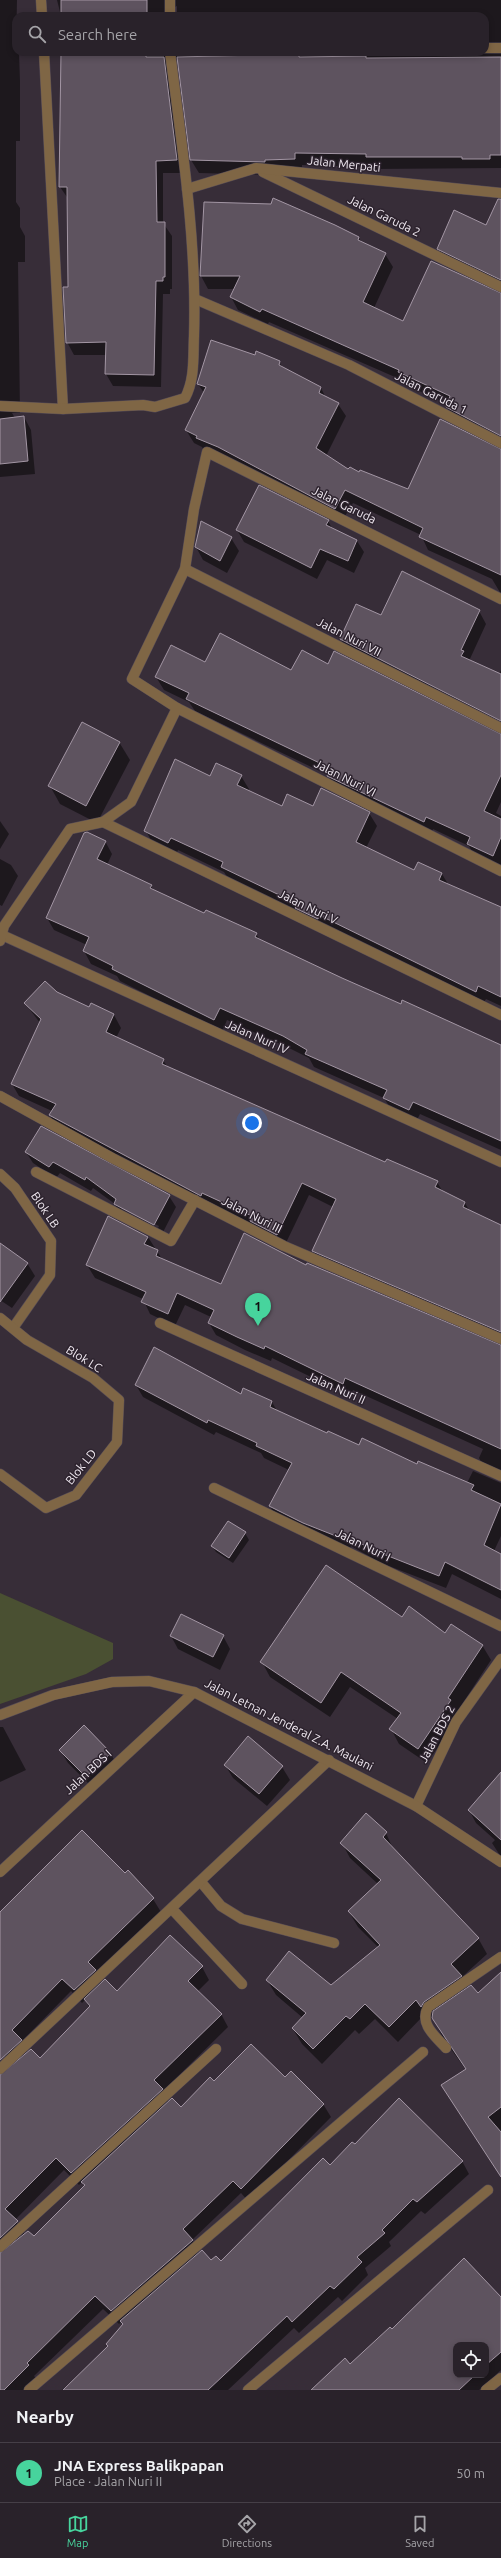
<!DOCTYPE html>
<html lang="en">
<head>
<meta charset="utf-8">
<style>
	body { margin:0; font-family:Ubuntu,sans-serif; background:#352f36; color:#f1f3f6 }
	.controls { position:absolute; right:12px; bottom:12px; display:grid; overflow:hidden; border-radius:8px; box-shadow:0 2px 6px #0003 }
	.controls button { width:36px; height:36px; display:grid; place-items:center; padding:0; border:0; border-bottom:1px solid #453f47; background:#29222a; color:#f1f3f6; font:20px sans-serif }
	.you { position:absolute; left:252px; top:1123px; width:14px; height:14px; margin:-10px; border:3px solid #fff; border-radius:50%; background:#1a73e8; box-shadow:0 0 0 6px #1a73e833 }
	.badge { display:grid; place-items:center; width:26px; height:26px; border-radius:50%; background:#47d49d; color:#111; font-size:13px; font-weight:700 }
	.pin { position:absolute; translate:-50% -33px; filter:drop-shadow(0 1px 2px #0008) }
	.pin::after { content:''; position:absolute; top:21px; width:14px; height:12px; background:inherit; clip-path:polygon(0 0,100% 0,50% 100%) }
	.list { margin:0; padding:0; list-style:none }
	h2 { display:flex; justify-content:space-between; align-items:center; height:52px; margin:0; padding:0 16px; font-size:17px }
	h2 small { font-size:13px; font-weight:400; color:#a5a4a8 }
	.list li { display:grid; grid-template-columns:26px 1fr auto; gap:12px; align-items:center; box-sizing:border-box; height:60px; padding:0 16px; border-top:1px solid #453f47 }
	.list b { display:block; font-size:15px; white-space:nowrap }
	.list p { margin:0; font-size:13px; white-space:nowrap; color:#a5a4a8 }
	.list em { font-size:13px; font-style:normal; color:#a5a4a8 }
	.icon { flex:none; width:22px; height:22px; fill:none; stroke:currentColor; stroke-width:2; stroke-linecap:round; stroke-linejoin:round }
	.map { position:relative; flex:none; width:501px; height:2390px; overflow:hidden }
	.search { position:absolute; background:#29222a; box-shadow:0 2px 6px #0003; left:12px; right:12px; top:12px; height:44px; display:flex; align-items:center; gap:10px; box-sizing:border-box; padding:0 14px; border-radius:12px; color:#a5a4a8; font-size:15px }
	.sheet { height:112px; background:#29222a }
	nav { display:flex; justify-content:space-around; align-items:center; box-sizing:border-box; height:56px; border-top:1px solid #453f47; background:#29222a; font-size:11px; color:#a5a4a8 }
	nav a { display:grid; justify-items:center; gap:2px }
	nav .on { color:#47d49d }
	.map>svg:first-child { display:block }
	.green { fill:#4a5032 }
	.shadow { fill:#0007; fill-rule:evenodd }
	.building { fill:#5e535f; stroke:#a396a4 }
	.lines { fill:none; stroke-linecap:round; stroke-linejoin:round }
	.service-casing { stroke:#554b56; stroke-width:11 }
	.minor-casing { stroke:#554b56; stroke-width:11 }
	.tertiary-casing { stroke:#554b56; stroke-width:11 }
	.service { stroke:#7f6645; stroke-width:10 }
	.minor { stroke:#7f6645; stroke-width:10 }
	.tertiary { stroke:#7f6645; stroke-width:10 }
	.labels { text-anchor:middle; stroke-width:3; stroke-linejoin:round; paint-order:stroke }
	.street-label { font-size:12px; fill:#f0e9f1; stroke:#2d232e }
</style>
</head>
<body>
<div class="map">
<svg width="501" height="2390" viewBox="0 0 501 2390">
	<rect width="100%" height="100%" fill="#372d38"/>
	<path class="green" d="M0,1593L113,1643V1659L86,1674L0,1704Z"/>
	<g class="shadow">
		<path d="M0,0H17L16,52H19L20,81V141H16V202L20,208V227L25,236V262H18L20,413H12L15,418L24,417L31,430L35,474L0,477Z"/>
		<path d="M57,0H501V168L375,169L373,167L302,165V172L272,175L199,173L191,160L178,58H176L170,66L184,173H163V223L172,236V289H170V294H163L161,387L113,386L106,374V355H74L67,342L69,200L60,187L61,52H485V16H177V6L171,9V16H61Z"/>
		<path d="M204,203L359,238L362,243L385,254L393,267L374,308L404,322L501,294V442L454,420L447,407L448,404L406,385L404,381L269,322L268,324L238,310L231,297L235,289H208L201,276Z"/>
		<path d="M501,214V288L446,262L438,249L486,226Z"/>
		<path d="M255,356L279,362L283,368L321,388L326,398L338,404L346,416L326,456L348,471L409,490L501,474V594L492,579L428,550L421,535L353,503L342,521L204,451L202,447L194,443L186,430L204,393L198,384Z"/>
		<path d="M328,521L333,530L357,541L364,552L354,573L327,560L317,579L244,542L237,530Z"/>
		<path d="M231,538L239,551L227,573L203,560L196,547Z"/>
		<path d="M357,605L382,617L479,611L486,624L469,661L499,674L501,670V729L348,652L341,639Z"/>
		<path d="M206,663L291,671L328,666L501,735V802L496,813L501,816V866L475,857L469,846L433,829L431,835L335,789L328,775L195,711L189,702L164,690L156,677Z"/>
		<path d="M119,742L130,760L97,823L60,804L50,786Z"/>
		<path d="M241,776L249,789L248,791L282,807H313L369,813L377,826L366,848L415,871L442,874L448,884L501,907V1006L486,999L483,1004L229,880L224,872L178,850L176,855L153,844L146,831L211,777Z"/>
		<path d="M0,821L9,834L0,849Z"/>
		<path d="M105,841L112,854L107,865L151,886L154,891L205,914L256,934L260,940L501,1056V1150L420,1114L416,1122L392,1111L384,1098L314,1067L309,1058L291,1049L227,1020L222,1032L120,981L117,976L91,964L84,951L87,945L54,930L47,918Z"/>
		<path d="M0,859L11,865L18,876L2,906L0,905Z"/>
		<path d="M56,993L90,1008L91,1005L114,1015L121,1028L116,1038L163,1060L168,1068L386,1164L437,1182L443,1192L465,1203L470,1212L501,1226V1341L320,1264L313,1251L333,1207L309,1195L284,1247L57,1128L50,1115L52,1111L19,1096L12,1084L40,1023L25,1003Z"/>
		<path d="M26,1152L169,1196L176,1207L161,1236L121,1216L115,1204L93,1188L91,1191L60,1173L56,1178L33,1163ZM121,1207L159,1226L158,1228L121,1209Z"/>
		<path d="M148,1237L162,1259L221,1285L306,1266L501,1346V1478L486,1471L479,1458L483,1449L353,1390L350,1396L272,1358L271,1361L245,1350L216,1335L209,1323L211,1317L185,1305L175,1326L150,1314L143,1299L95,1278L87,1265Z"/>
		<path d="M0,1253L27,1263L35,1276L12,1308L0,1300Z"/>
		<path d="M136,1385L241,1395L272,1402L277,1411L359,1447L467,1483L473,1471L501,1483V1536L494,1551L501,1555V1599L452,1574L446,1588L381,1563L351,1546L349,1550L277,1519L270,1506L289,1470L264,1458L261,1453L216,1432L214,1435L143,1397Z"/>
		<path d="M245,1533L249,1540L233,1563L216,1552L212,1546Z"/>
		<path d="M402,1618L482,1645L491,1660L457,1712L459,1716L427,1763L399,1744L391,1729L398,1719L350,1687L330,1717L270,1677L262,1662Z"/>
		<path d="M171,1636H223L230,1649L220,1670L178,1649Z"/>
		<path d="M0,1727H3L26,1770L0,1782Z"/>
		<path d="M60,1750L110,1753L118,1766L94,1789L68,1763Z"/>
		<path d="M225,1765L282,1767L290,1780L267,1806L233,1778Z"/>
		<path d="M501,1774V1857L492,1843L495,1840L476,1823L469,1810Z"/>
		<path d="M386,1833L393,1849L478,1938L487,1954L462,1977L468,1988L478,1995L501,1973V2177L466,2070L443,2038L433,2017L430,2021L425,2014L398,2042L375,2019L359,2034L355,2030L322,2064L302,2044L293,2029L303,2018L276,1995L267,1980L331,1987L378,1947L358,1927L349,1912L378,1884L350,1858L342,1843Z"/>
		<path d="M128,1872L153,1899L161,1912L97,1974L102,1983L117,1992L202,1967L209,1980L198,1991L221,2014L228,2027L163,2091L169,2102L181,2108L214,2082L285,2079L323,2104L331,2117L248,2201L241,2193L192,2240L200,2253L211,2261L221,2262L355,2146L462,2161L469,2174L425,2214L421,2211L389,2242L391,2246L365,2268L368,2275L342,2301L338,2297L299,2333L294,2328L228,2390H62L109,2347L124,2325L122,2321L119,2324L103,2309L34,2376L36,2378L24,2390H0V2093L15,2066L0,2051V1914ZM71,1991L82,2003L85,2000L90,2008L40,2059L28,2052L22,2042L25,2038ZM64,2170L79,2185L82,2182L85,2187L34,2238L25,2235L15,2220Z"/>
		<path d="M501,2298V2370L479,2390H311L345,2360L350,2366L392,2330ZM456,2345H486V2375H456Z"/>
	</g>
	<g class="building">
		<rect x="61" y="0" width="86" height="16"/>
		<path d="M61,52H146V57H164L177,160L156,161L157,222H165V277H163V281H156L154,375L105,374L106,342L66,343L63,287H68L67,187H59Z"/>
		<path d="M299,54V57L366,56V58L501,57V155H490V159H462V157H366V154L295,153V159L265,160V162L190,160L177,57Z"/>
		<path d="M273,198L335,225L359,237L358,240L386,253L363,302L403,321L431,261L501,293V436L446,407L450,396L398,372L399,370L262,309L260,312L230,297L240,276H200L204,202L271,204Z"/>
		<path d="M498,199H501V280L437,249L454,210L486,225Z"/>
		<path d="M211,340L255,355L256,351L280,361L279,365L321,387L319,393L339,403L316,448L348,469L350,467L359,472L360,470L408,489L440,419L501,449V575L419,537L423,528L345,490L335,509L218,447L196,438L197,436L185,430L206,387L197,384Z"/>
		<path d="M24,416L28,461L0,464V419Z"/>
		<path d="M259,485L329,520L326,525L357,540L348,561L320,549L311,568L236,530Z"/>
		<path d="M201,521L232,537L220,561L195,547Z"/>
		<path d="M402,571L480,610L461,650L464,651L461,656L501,674V721L340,639L356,604L381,615Z"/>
		<path d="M220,633L291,670L302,650L328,664L334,651L501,734V775L484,811L501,819V837L493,856L467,844L470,837L426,817L424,822L327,776L330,768L186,699L189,693L155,677L171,645L205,662Z"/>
		<path d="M82,722L120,742L86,806L48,786Z"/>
		<path d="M175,759L210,776L216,763L242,775L237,785L282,806L287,794L313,806L321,788L370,812L356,842L414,870L418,862L442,873L439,880L501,907V997L478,986L476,992L319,915L318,919L295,908L298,904L221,867L223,862L171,838L168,843L144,831Z"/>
		<path d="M87,832L106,841L97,859L152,885L150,888L204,913L206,910L257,933L255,937L342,978L401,1004L402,1000L501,1045V1141L413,1102L409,1110L383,1098L387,1090L305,1054L307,1050L283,1036L220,1008L214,1020L112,969L113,966L83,951L89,937L46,918L84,833Z"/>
		<path d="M45,981L57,992L89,1007L91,1003L114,1014L106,1032L164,1059L162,1064L385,1162L387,1159L438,1181L435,1187L465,1202L463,1207L501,1225V1332L312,1251L336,1199L302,1183L277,1235L250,1221L252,1216L202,1193L201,1196L49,1115L56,1104L11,1084L41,1019L24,1003Z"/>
		<path d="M41,1126L170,1195L154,1225L114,1204L116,1199L86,1177L85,1180L53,1162L49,1167L25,1152Z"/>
		<path d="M108,1216L148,1237L144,1244L158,1250L156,1256L221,1284L244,1233L306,1265L307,1263L501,1345V1449L345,1378L343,1384L265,1346L264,1349L237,1337L208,1323L214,1310L177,1293L168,1314L141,1302L146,1292L86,1265Z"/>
		<path d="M0,1243L28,1263L0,1302Z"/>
		<path d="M154,1347L241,1394L243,1388L272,1401L270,1407L327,1433L328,1431L359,1445L362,1438L417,1464L418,1461L474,1485L471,1490L501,1504L484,1545L501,1554V1590L445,1562L439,1576L373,1550L343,1534L341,1538L303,1523L269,1506L292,1463L256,1446L257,1443L208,1420L207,1423L135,1385Z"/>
		<path d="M228,1521L246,1532L229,1558L211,1546Z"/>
		<path d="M326,1565L402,1617L409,1606L445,1633L451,1624L483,1645L448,1698L451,1700L418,1749L389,1729L401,1713L341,1672L321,1703L260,1662Z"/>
		<path d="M181,1614L224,1635L213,1657L170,1636Z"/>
		<path d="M84,1725L111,1753L86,1777L59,1750Z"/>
		<path d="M248,1736L283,1766L259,1794L224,1765Z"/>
		<path d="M501,1772V1840L468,1810Z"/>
		<path d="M366,1813L387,1832L383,1837L479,1938L451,1964L462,1976L424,2002L421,2007L416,2000L389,2027L365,2004L350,2019L346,2016L313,2049L292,2028L306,2013L266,1980L289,1951L331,1985L380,1945L348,1911L381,1880L340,1843Z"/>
		<path d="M82,1830L125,1873L128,1870L154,1898L88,1962L96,1970L74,1990L62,1979L12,2030L22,2040L0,2060V1912Z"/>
		<path d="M170,1935L203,1966L188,1981L222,2014L154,2080L163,2089L71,2173L56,2158L5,2209L18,2221L0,2238V2075L31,2049L40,2058L90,2006L84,1999L105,1979L117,1991Z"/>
		<path d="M501,1972V2107L488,2117L501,2132V2177L441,2085L466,2069L432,2018L433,2011L471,1985L478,1993Z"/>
		<path d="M251,2044L285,2077L291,2071L324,2104L241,2189L233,2181L183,2229L193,2240L111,2311L95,2296L27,2363L29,2365L4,2390H0V2253L28,2231L34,2236L85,2185L81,2182L172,2098L181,2107L210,2077L214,2081Z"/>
		<path d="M399,2098L463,2161L417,2202L413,2199L382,2230L385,2233L357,2257L362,2262L334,2289L330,2286L292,2322L287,2316L208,2390H63L108,2346L106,2344L123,2324L120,2321L202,2250L211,2260L216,2256L221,2261L323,2158L330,2165L352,2142L355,2144Z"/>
		<path d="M464,2258L501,2297V2352L486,2365V2345H456V2375H475L459,2390H311L345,2358L350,2364L390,2327L392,2329Z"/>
	</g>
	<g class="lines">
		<defs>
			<path id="service" d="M201,1882L221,1906L242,1919L334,1943"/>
			<g id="minor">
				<path d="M41,0L42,16"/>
				<path d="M170,0V16"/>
				<path d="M485,48H501"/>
				<path d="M44,52L63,409"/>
				<path d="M263,172L501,287"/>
				<path d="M187,189L256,168L501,193"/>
				<path d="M195,299L349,365L501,443"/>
				<path d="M0,406L63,409L143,405L155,407L185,398C195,379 193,358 194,336C197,242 182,146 170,52"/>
				<path d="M185,569L501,728"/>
				<path d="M177,708L501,871"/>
				<path d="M103,822L501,1015"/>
				<path d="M2,935L501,1162"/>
				<path d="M0,941L4,926L70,829L103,822L131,802L177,708L132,679L185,569L194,509L207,452L501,599"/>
				<path d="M0,1096L114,1159L284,1246L501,1339"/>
				<path d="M36,1172L171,1241L195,1200"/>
				<path d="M0,1174L15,1188L51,1241L50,1275L13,1328"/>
				<path d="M0,1318L27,1340L93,1378L119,1400L117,1442L76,1495L46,1508L0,1474"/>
				<path d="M160,1323L501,1476"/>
				<path d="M214,1488L501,1626"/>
				<path d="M416,1806L456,1722L501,1659"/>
				<path d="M0,1872L194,1692"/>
				<path d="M172,1909L242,1984"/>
				<path d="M446,2048C435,2036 419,2024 428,2007L501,1957"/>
				<path d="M0,2069L329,1760"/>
				<path d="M0,2247L216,2049"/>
				<path d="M29,2390L423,2052"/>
				<path d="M248,2390L488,2190"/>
				<path d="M486,2390L501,2378"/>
			</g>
			<path id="tertiary" d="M0,1715L53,1695L112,1682L149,1681L194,1692L416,1806L501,1862"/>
		</defs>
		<use href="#service" class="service-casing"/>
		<use href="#minor" class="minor-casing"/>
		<use href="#tertiary" class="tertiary-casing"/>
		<use href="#service" class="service"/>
		<use href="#minor" class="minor"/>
		<use href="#tertiary" class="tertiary"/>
	</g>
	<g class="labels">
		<g class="street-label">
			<text transform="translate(344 164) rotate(6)" y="4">Jalan Merpati</text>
			<text transform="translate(384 216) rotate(26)" y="4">Jalan Garuda 2</text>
			<text transform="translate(431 393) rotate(27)" y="4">Jalan Garuda 1</text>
			<text transform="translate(344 505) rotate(26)" y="4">Jalan Garuda</text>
			<text transform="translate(349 637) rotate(27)" y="4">Jalan Nuri VII</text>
			<text transform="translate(345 778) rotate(27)" y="4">Jalan Nuri VI</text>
			<text transform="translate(308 907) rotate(26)" y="4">Jalan Nuri V</text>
			<text transform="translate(257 1037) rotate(24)" y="4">Jalan Nuri IV</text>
			<text transform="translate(45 1210) rotate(56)" y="4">Blok LB</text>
			<text transform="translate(252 1215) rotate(27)" y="4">Jalan Nuri III</text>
			<text transform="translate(84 1359) rotate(32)" y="4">Blok LC</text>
			<text transform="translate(336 1388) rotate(24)" y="4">Jalan Nuri II</text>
			<text transform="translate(81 1467) rotate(-51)" y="4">Blok LD</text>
			<text transform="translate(363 1545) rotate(26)" y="4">Jalan Nuri I</text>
			<text transform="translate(289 1725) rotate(27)" y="4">Jalan Letnan Jenderal Z.A. Maulani</text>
			<text transform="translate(437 1734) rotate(-62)" y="4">Jalan BDS 2</text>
			<text transform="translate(88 1772) rotate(-43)" y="4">Jalan BDS I</text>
		</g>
	</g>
</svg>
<div class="controls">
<button><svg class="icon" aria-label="locate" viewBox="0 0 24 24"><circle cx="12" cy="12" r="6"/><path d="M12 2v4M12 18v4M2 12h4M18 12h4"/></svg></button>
</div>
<div class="you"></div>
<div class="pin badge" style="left:258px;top:1326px">1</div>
<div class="search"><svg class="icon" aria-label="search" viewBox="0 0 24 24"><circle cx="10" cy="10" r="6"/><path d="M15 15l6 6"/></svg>Search here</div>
</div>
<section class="sheet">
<h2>Nearby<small></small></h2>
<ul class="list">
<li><span class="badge">1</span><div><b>JNA Express Balikpapan</b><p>Place · Jalan Nuri II</p></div><em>50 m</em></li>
</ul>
</section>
<nav>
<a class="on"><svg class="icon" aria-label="map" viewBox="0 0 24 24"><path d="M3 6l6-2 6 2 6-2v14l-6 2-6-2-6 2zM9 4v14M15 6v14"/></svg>Map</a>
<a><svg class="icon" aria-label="directions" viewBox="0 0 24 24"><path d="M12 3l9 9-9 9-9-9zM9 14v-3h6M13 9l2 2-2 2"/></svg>Directions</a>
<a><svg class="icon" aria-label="saved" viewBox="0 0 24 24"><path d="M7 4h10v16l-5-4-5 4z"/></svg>Saved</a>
</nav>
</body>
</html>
